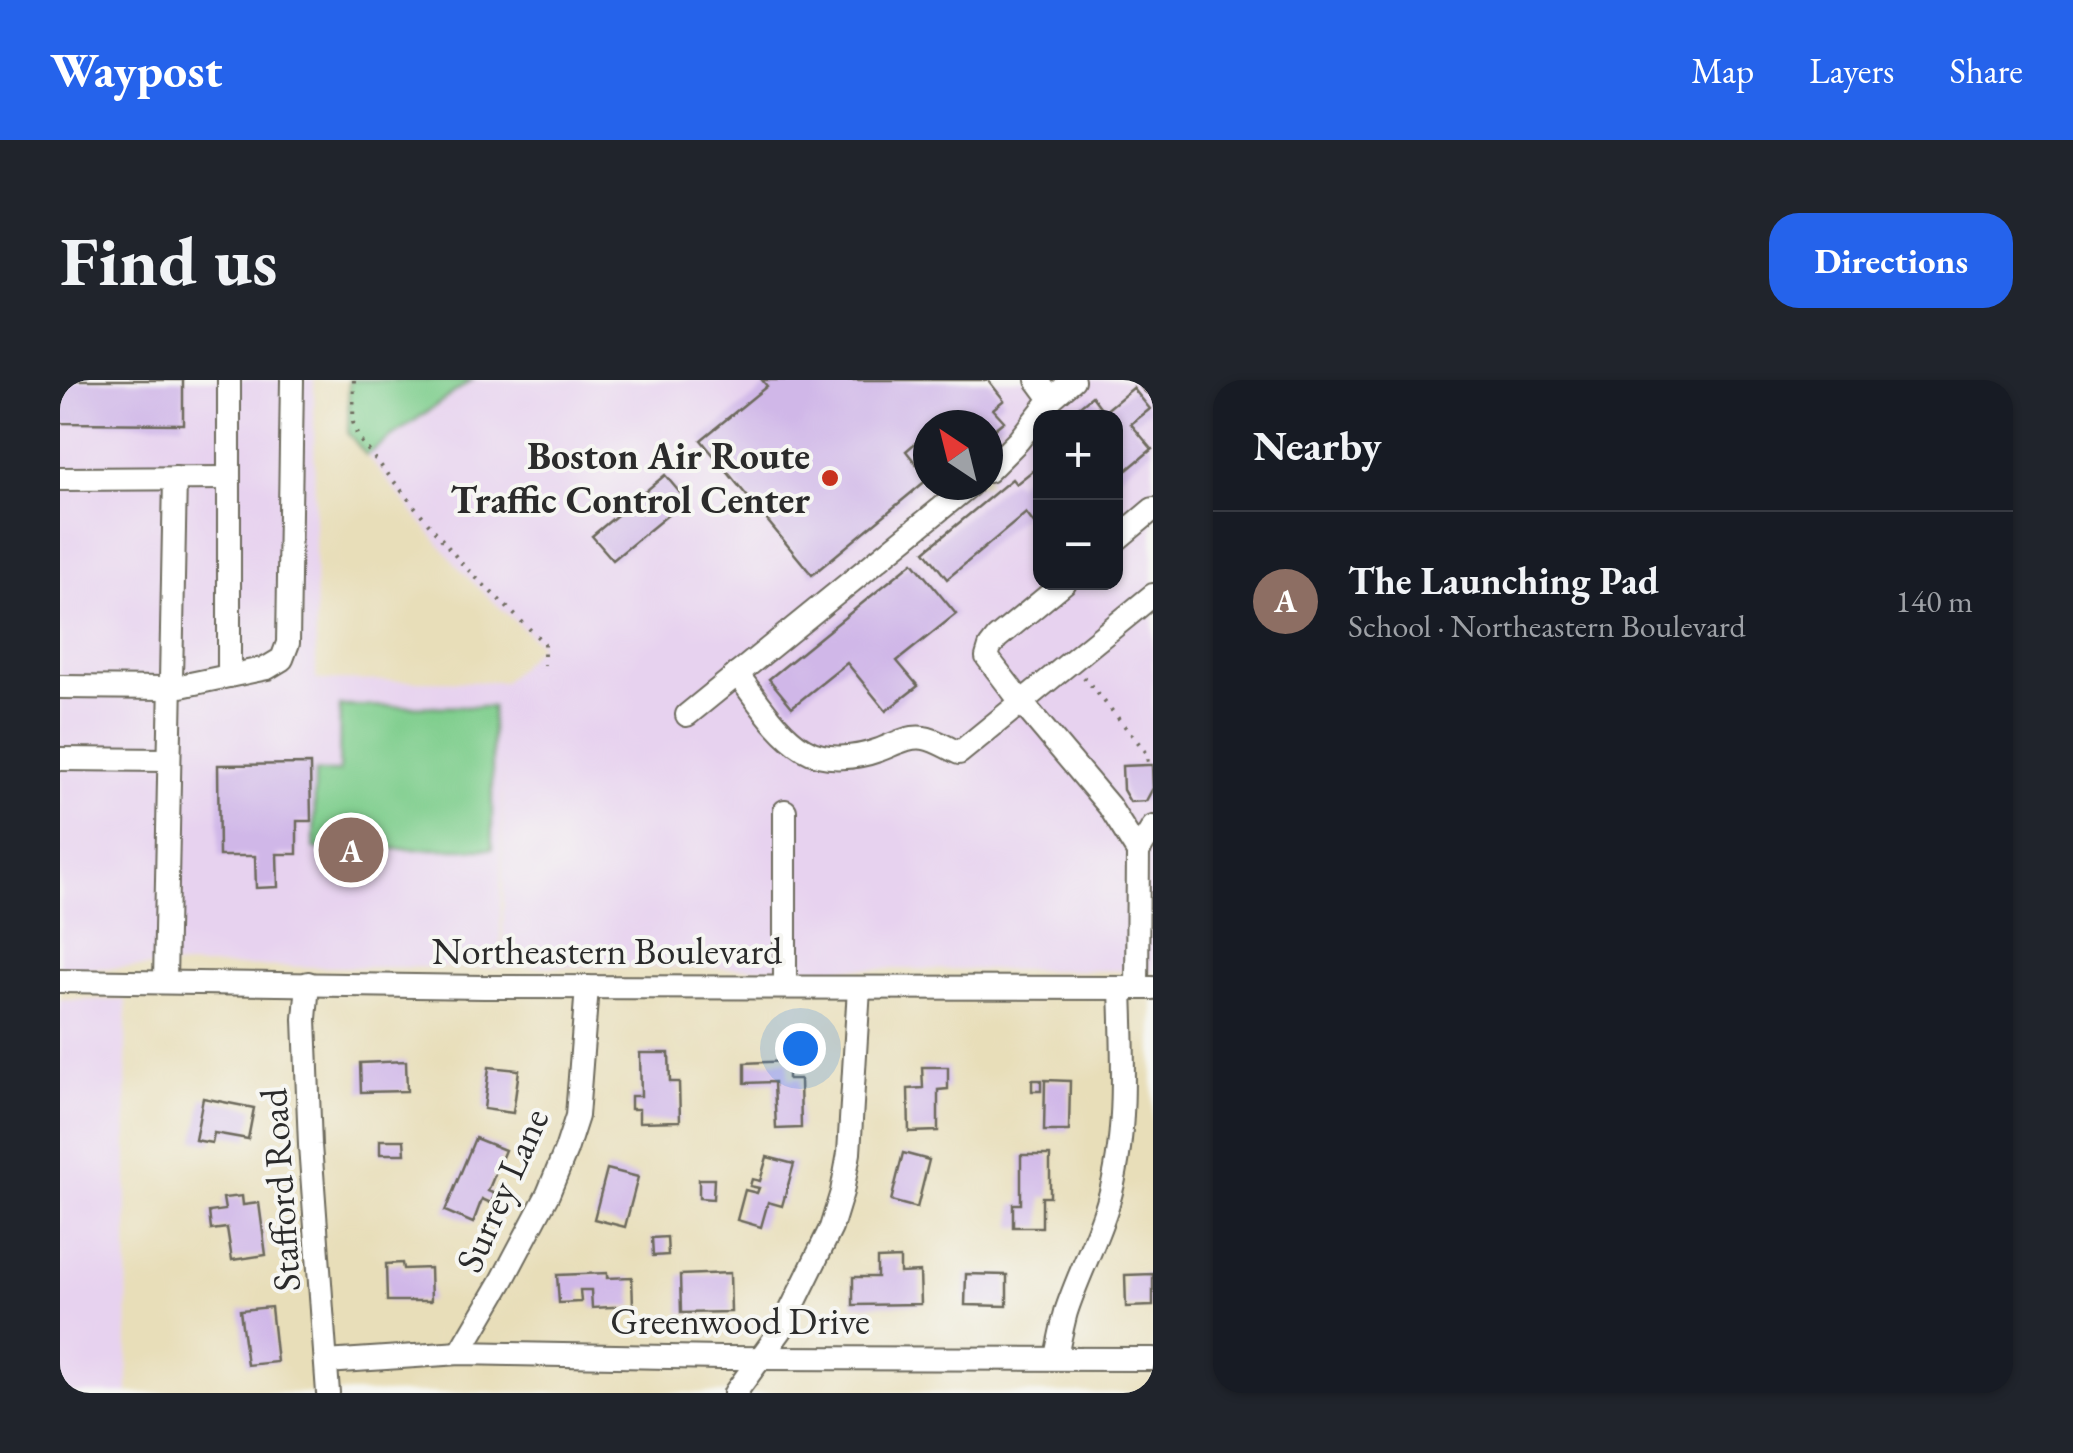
<!DOCTYPE html>
<html lang="en">
<head>
<meta charset="utf-8">
<style>
	body { margin:0; font-family:"EB Garamond",serif; background:#20242c; color:#f1f3f6 }
	.controls { position:absolute; right:30px; top:30px; display:grid; overflow:hidden; border-radius:20px; box-shadow:0 2px 8px #0004 }
	.controls button { width:90px; height:90px; display:grid; place-items:center; padding:0; border:0; border-bottom:2px solid #363941; background:#171b24; color:#f1f3f6; font:50px sans-serif }
	.compass { position:absolute; left:853px; top:30px; width:90px; height:90px; border-radius:50%; background:#171b24; box-shadow:0 2px 8px #0004; rotate:325deg }
	.you { position:absolute; left:740px; top:668px; width:35px; height:35px; margin:-25px; border:8px solid #fff; border-radius:50%; background:#1a73e8; box-shadow:0 0 0 15px #1a73e833 }
	.badge { display:grid; place-items:center; width:65px; height:65px; border-radius:50%; background:#2563eb; color:#fff; font-size:32px; font-weight:700 }
	.pin { position:absolute; translate:-50% -50%; border:5px solid #fff; box-shadow:0 2px 10px #0006 }
	.list { margin:0; padding:0; list-style:none }
	h2 { display:flex; justify-content:space-between; align-items:center; height:130px; margin:0; padding:0 40px; font-size:42px }
	h2 small { font-size:32px; font-weight:400; color:#9ea1a6 }
	.list li { display:grid; grid-template-columns:65px 1fr auto; gap:30px; align-items:center; box-sizing:border-box; height:180px; padding:0 40px; border-top:2px solid #363941 }
	.list b { display:block; font-size:38px; white-space:nowrap }
	.list p { margin:0; font-size:32px; white-space:nowrap; color:#9ea1a6 }
	.list em { font-size:32px; font-style:normal; color:#9ea1a6 }
	.map { position:relative; flex:none; width:1093px; height:1013px; overflow:hidden; border-radius:30px }
	header { display:flex; align-items:center; gap:60px; box-sizing:border-box; height:140px; padding:0 50px; background:#2563eb; color:#fff }
	header strong { font-size:48px }
	nav { display:flex; gap:55px; margin-inline-start:auto; font-size:35px }
	.intro { display:flex; align-items:center; justify-content:space-between; box-sizing:border-box; height:240px; padding:0 60px }
	h1 { margin:0; font-size:70px }
	.button { padding:25px 45px; border-radius:30px; background:#2563eb; color:#fff; font-size:35px; font-weight:700 }
	main { display:flex; gap:60px; padding:0 60px }
	aside { flex:1; background:#171b24; border-radius:30px; box-shadow:0 2px 8px #0004 }
	.map>svg:first-child { display:block }
	.built { fill:#e7d2ef; fill-rule:evenodd }
	.green { fill:#7fce8d; stroke:#557c5c; stroke-width:2.5 }
	.building { fill:#d0b7e8 }
	.lines { fill:none; stroke-linecap:round; stroke-linejoin:round }
	.minor-casing { stroke:#6d6a5d; stroke-width:26 }
	.path { stroke:#6d6a5d; stroke-width:4; stroke-dasharray:2.5 8; stroke-linecap:butt }
	.minor { stroke:#fff; stroke-width:22 }
	.poi-dot { fill:#c8321e; stroke:#f6f6f2; stroke-width:4 }
	.labels { text-anchor:middle; stroke-width:8; stroke-linejoin:round; paint-order:stroke }
	.poi-label { font-size:38px; font-weight:bold; fill:#2b2b2b; stroke:#f6f6f2; text-anchor:end }
	.street-label { font-size:38px; fill:#2b2b2b; stroke:#f6f6f2 }
</style>
</head>
<body>
<header>
<strong>Waypost</strong>
<nav><a>Map</a><a>Layers</a><a>Share</a></nav>
</header>
<div class="intro"><h1>Find us</h1><a class="button">Directions</a></div>
<main>
<div class="map">
<svg width="1093" height="1013" viewBox="0 0 1093 1013">
	<rect width="100%" height="100%" fill="#f6f6f2"/>
	<filter id="ink" filterUnits="userSpaceOnUse"><feTurbulence type="fractalNoise" baseFrequency=".01" numOctaves="2"/><feDisplacementMap in="SourceGraphic" scale="20" xChannelSelector="R" yChannelSelector="G"/><feConvolveMatrix kernelMatrix="1 2 1 2 8 2 1 2 1" color-interpolation-filters="sRGB"/></filter>
	<filter id="wash" filterUnits="userSpaceOnUse"><feTurbulence type="fractalNoise" baseFrequency=".0048" numOctaves="4" result="noise"/><feDisplacementMap in="SourceGraphic" scale="40" xChannelSelector="R" yChannelSelector="G"/><feGaussianBlur stdDeviation="2.25" result="paint"/><feColorMatrix in="noise" values="0 0 0 0 0 0 0 0 0 0 0 0 0 0 0 0 0 1.4 0 .05"/><feComposite in="paint" operator="in"/></filter>
	<g filter="url(#wash)">
		<rect width="100%" height="100%" fill="#e8deb9"/>
		<g class="built">
			<path d="M0,0H254L256,300L444,302L480,265L402,192L288,53L289,0H1093V591L443,586V380L440,588L139,586L0,589ZM981,38H1056V202H981ZM868,45H928V105H868Z"/>
			<path d="M0,620H66L68,1013H0Z"/>
		</g>
		<g class="green">
			<path d="M289,0H412L306,75L288,53Z"/>
			<path d="M280,326L432,327V469H254L255,392H279Z"/>
		</g>
		<g id="blocks">
			<g class="building">
				<path d="M0,0H123V44L0,43Z"/>
				<path d="M702,0H928L944,20L933,29L944,41L928,54V45H868V66L861,58L846,71L868,99L752,195L641,60L707,6Z"/>
				<path d="M1073,8L1090,29L1071,44L1092,69L1056,99V38H1005L1032,16L1044,32Z"/>
				<path d="M981,84V141L975,145L966,133L887,199L865,171L952,99L956,104Z"/>
				<path d="M605,95L626,120L553,180L532,156Z"/>
				<path d="M853,182L896,234L837,281L858,306L826,331L787,283L732,327L709,299Z"/>
				<path d="M250,384L251,441H237V474H217L218,507L196,508L195,476H159L158,385Z"/>
				<path d="M1088,385H1092L1093,408L1086,421L1070,422L1063,410L1062,386Z"/>
				<path d="M580,673H609L610,702H619L620,741L579,742V729H571V716H581Z"/>
				<path d="M346,681L347,711L301,712L300,683Z"/>
				<path d="M728,681V699H740L741,748L716,749L714,702L685,703V683Z"/>
				<path d="M429,687L459,690L453,733L424,729Z"/>
				<path d="M862,687H888V709L878,710V751L849,752L848,709L863,708Z"/>
				<rect x="972" y="700" width="9" height="11"/>
				<path d="M985,700L1010,701L1009,751H984Z"/>
				<path d="M143,718L194,728L188,759L154,753L152,763L135,760Z"/>
				<path d="M415,758L445,770L428,811L435,814L431,823L422,819L413,843L385,831Z"/>
				<path d="M320,760H344L345,774H320Z"/>
				<path d="M843,773L869,780L857,828L831,821Z"/>
				<path d="M961,775H990V817H982V847H953V824H961Z"/>
				<path d="M707,777L734,784L722,826L708,822L701,847L677,840L685,810L697,813L699,808L690,806L692,799L700,801Z"/>
				<path d="M547,789L578,797L565,847L534,839Z"/>
				<path d="M639,799H654L653,819L639,818Z"/>
				<path d="M182,816L183,825L199,823L206,875L172,880L167,848L151,850L149,832L165,830L163,818Z"/>
				<path d="M607,857L608,875L593,876L592,858Z"/>
				<path d="M840,878V893L860,892L861,924L793,925V897H817V879Z"/>
				<path d="M342,883L343,889L370,888L371,921H327L326,884Z"/>
				<path d="M547,893V898L572,897L573,926L532,928L531,910H520L521,922L499,923L497,895Z"/>
				<path d="M670,893L671,932L621,933L620,895Z"/>
				<path d="M906,894L947,895V926L905,925Z"/>
				<path d="M1093,894V926L1066,927L1065,895Z"/>
				<path d="M211,927L217,982L187,985L180,930Z"/>
			</g>
		</g>
	</g>
	<g filter="url(#ink)">
		<use href="#blocks" fill-opacity="0" stroke="#6d6a5d" stroke-width="2.5"/>
		<g class="lines">
			<defs>
				<g id="minor">
					<path d="M169,0V296"/>
					<path d="M1090,0L1093,3"/>
					<path d="M991,19L1013,0"/>
					<path d="M928,91L958,61L991,19L977,0"/>
					<path d="M0,99L169,98"/>
					<path d="M1056,160L1093,129"/>
					<path d="M1005,202L937,258L930,267L927,277L962,323L1049,426L1078,472L1077,608"/>
					<path d="M677,294C697,319 717,353 744,369C765,382 797,378 819,370C833,365 849,355 864,358C875,359 889,369 899,373L1093,215"/>
					<path d="M0,307L111,308L207,288L222,279L228,263L232,0"/>
					<path d="M627,335L910,105"/>
					<path d="M0,379L109,380"/>
					<path d="M725,431V607"/>
					<path d="M1078,472L1093,447"/>
					<path d="M0,601L424,607L1093,608"/>
					<path d="M105,601L115,98"/>
					<path d="M248,603L245,639L250,765L268,1013"/>
					<path d="M400,973L442,901L488,814L506,770L517,736L527,607"/>
					<path d="M996,977C999,962 1002,947 1006,932C1018,895 1037,860 1048,823C1068,755 1063,679 1061,608"/>
					<path d="M266,982L400,973L661,978L1093,979"/>
					<path d="M675,1013L721,950L771,848L782,812L789,773L799,608"/>
				</g>
			</defs>
			<use href="#minor" class="minor-casing"/>
			<g class="path">
				<path d="M294,0L293,42L298,58L403,185L484,263V285"/>
				<path d="M1024,297L1087,373L1088,385"/>
			</g>
			<use href="#minor" class="minor"/>
		</g>
	</g>
	<circle class="poi-dot" cx="770" cy="98" r="10"/>
	<g class="labels">
		<g class="poi-label">
			<text x="750" y="89">Boston Air Route<tspan x="750" dy="44">Traffic Control Center</tspan></text>
		</g>
		<g class="street-label">
			<text x="547" y="584">Northeastern Boulevard</text>
			<text transform="translate(220 810) rotate(-94)" y="13">Stafford Road</text>
			<text transform="translate(442 810) rotate(-66)" y="13">Surrey Lane</text>
			<text x="680" y="954">Greenwood Drive</text>
		</g>
	</g>
</svg>
<div class="controls">
<button>+</button>
<button>−</button>
</div>
<svg class="compass" viewBox="-18 -18 36 36"><path d="M0-13l5 13h-10z" fill="#e53935"/><path d="M0 13l5-13h-10z" fill="#9ea1a6"/></svg>
<div class="you"></div>
<div class="pin badge" style="left:291px;top:470px;background:#8d6e63">A</div>
</div>
<aside>
<h2>Nearby<small></small></h2>
<ul class="list">
<li><span class="badge" style="background:#8d6e63">A</span><div><b>The Launching Pad</b><p>School · Northeastern Boulevard</p></div><em>140 m</em></li>
</ul>
</aside>
</main>
</body>
</html>
